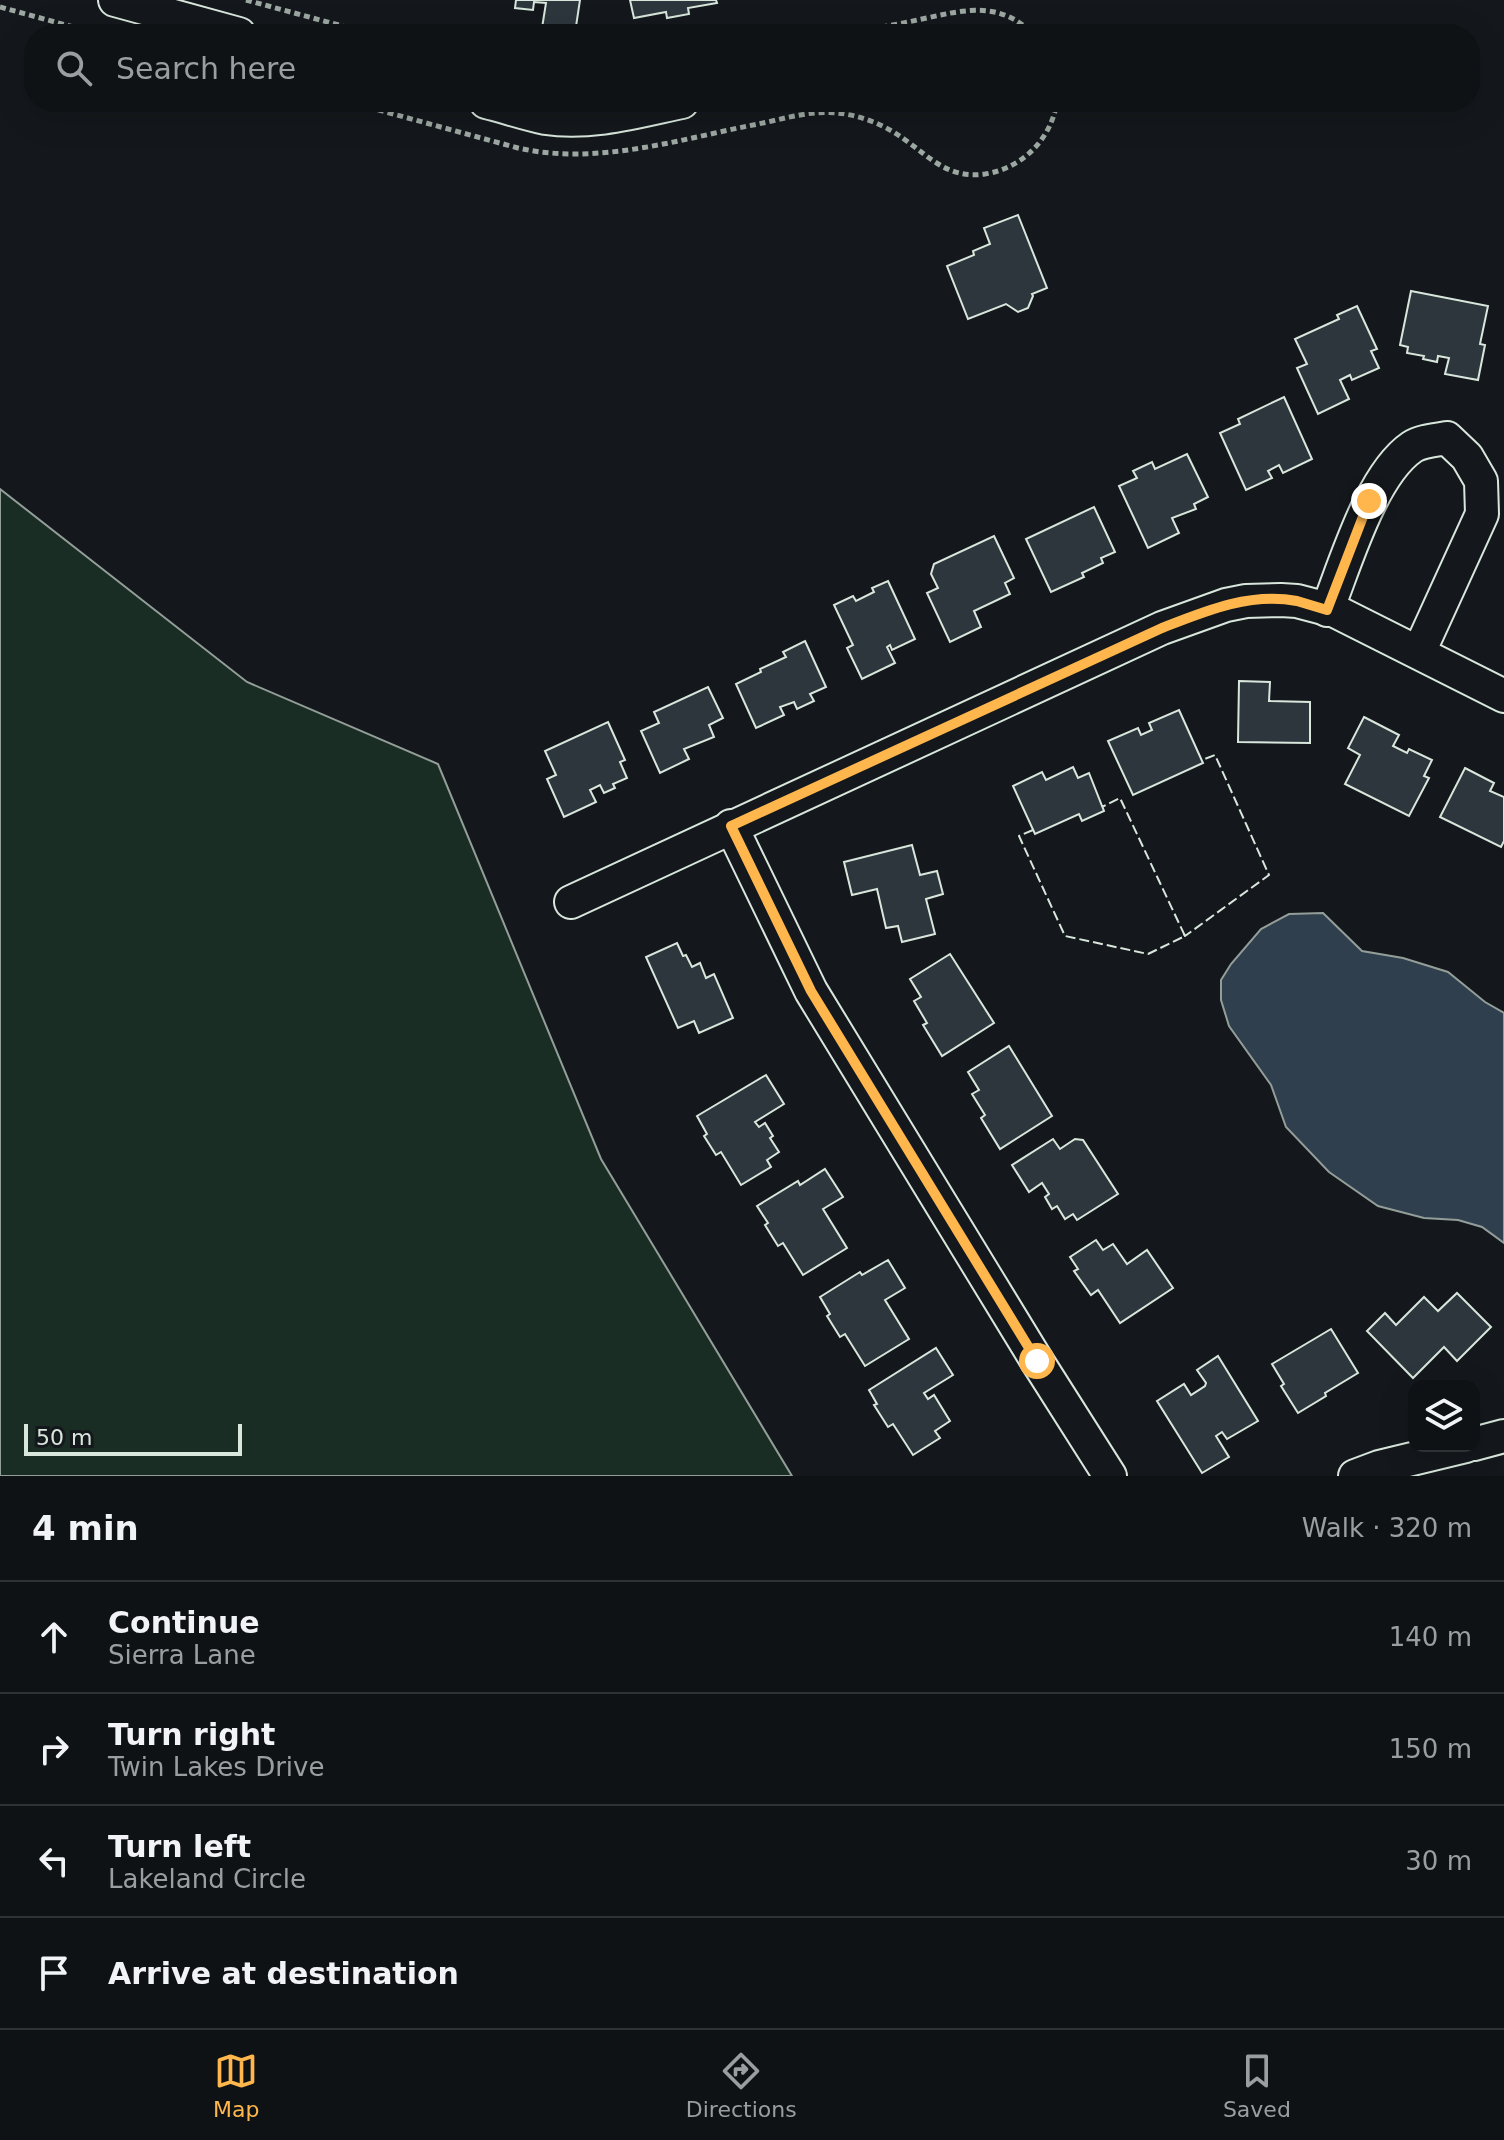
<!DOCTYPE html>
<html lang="en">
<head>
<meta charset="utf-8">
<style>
	body { margin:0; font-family:"DejaVu Sans",sans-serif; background:#181b1e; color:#f1f3f6 }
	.controls { position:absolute; right:24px; bottom:24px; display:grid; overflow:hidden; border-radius:16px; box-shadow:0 8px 32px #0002 }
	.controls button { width:72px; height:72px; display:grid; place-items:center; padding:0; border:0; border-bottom:2px solid #2f3234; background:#0f1215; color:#f1f3f6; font:40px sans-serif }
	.scale { position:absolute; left:24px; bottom:20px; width:218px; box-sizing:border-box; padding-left:8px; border:4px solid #d8e6dc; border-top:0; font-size:22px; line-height:28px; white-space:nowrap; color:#d8e6dc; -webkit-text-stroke:6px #14181c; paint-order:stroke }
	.stop { position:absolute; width:24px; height:24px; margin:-18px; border:6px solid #ffb74d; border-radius:50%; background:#fff }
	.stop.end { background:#ffb74d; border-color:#fff; box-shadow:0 2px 8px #0008 }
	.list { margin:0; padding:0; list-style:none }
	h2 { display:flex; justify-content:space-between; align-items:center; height:104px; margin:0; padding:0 32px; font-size:34px }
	h2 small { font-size:26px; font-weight:400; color:#9b9ea0 }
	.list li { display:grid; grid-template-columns:52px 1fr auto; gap:24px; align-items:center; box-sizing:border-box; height:112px; padding:0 32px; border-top:2px solid #2f3234 }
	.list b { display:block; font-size:30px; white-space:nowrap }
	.list p { margin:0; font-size:26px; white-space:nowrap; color:#9b9ea0 }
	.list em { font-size:26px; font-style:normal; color:#9b9ea0 }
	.icon { flex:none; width:44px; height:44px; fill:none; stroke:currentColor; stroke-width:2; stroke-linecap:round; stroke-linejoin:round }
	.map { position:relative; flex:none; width:1504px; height:1476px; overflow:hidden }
	.search { position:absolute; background:#0f1215; box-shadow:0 8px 32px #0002; left:24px; right:24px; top:24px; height:88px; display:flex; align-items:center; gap:20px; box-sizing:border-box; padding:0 28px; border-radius:32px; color:#9b9ea0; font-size:30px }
	.sheet { height:552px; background:#0f1215 }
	nav { display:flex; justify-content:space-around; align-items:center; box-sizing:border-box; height:112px; border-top:2px solid #2f3234; background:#0f1215; font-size:22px; color:#9b9ea0 }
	nav a { display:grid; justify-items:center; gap:4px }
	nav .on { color:#ffb74d }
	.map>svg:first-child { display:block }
	.green { fill:#1a2d24; stroke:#939e99; stroke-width:2 }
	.water { fill:#2f3f4d; stroke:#939e99; stroke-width:2 }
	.building { fill:#2c363c; stroke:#d8e6dc; stroke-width:2 }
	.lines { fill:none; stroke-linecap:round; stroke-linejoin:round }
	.minor-casing { stroke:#d8e6dc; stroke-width:36 }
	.path { stroke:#9da8a2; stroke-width:5; stroke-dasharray:6 4; stroke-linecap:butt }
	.minor { stroke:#14181c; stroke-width:32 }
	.fence { stroke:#d8e6dc; stroke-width:2; stroke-dasharray:10 4; stroke-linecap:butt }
	.route { stroke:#ffb74d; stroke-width:10 }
</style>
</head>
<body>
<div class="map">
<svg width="1504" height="1476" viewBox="0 0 1504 1476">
	<rect width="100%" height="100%" fill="#14181c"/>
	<path class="green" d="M0,489L247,682L438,764L601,1159L792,1476H0Z"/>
	<path class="water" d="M1323,913L1362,951L1403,958L1448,972L1485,1002L1504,1013V1243L1482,1227L1458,1220L1424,1218L1378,1206L1329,1172L1286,1127L1271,1085L1229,1026L1221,1000V980L1231,964L1261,929L1289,914Z"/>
	<g class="building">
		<path d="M516,0H580L575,33L542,28L546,3L534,2L533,10L515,8Z"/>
		<path d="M630,0H716L717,3L688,8L689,14L667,18L666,12L634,18Z"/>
		<path d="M1018,215L1047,288L1032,294L1033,296L1028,308L1018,312L1006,304L968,319L947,266L974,255L973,251L990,244L984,228Z"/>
		<path d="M1411,291L1488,306L1480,344L1485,345L1478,380L1445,374L1449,358L1438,356L1437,362L1423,359L1424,356L1407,353L1408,347L1400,345Z"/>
		<path d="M1357,306L1377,349L1371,351L1379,368L1352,380L1350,375L1340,380L1349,399L1318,414L1297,368L1307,364L1295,339L1339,319L1337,315Z"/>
		<path d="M1284,397L1312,459L1283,473L1279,465L1268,471L1272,478L1246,490L1220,433L1240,424L1238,419Z"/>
		<path d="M1187,454L1208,497L1194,504L1196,509L1172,518L1179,533L1148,548L1119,486L1137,478L1133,471L1152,462L1155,469Z"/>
		<path d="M1094,507L1115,552L1101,558L1103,563L1082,573L1084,577L1051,592L1026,539Z"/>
		<path d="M994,536L1014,578L1005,583L1010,594L974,611L981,627L950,642L927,593L938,588L931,574L934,564Z"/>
		<path d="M888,581L915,639L892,650L890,645L887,647L895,663L862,679L847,648L853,645L834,605L853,596L856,601L874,592L872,588Z"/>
		<path d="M805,641L826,687L810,694L814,701L797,709L794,702L780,707L784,715L756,728L736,684L761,672L760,669L786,657L783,652Z"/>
		<path d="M1239,681L1270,682L1269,701L1310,702V743L1238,742Z"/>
		<path d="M708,687L723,718L709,725L714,737L684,749L689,759L660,773L641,731L659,723L654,712Z"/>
		<path d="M1179,710L1203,763L1133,795L1108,741L1138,728L1141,735L1152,730L1149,723Z"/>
		<path d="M1364,717L1399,735L1393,746L1407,753L1409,749L1432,760L1424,776L1429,778L1409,816L1345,784L1360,755L1348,748Z"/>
		<path d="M608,722L625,760L620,762L627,778L613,784L615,788L604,793L600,785L590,790L596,802L564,817L547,779L556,775L545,751Z"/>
		<path d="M1073,767L1078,778L1089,773L1104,811L1082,821L1079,814L1035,834L1013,786L1042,772L1046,780Z"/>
		<path d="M1465,768L1494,783L1490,791L1504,797V841L1501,847L1440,817Z"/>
		<path d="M912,845L920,875L937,871L943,894L926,899L935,934L902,942L898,926L886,928L877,889L852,895L844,862Z"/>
		<path d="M677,943L683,956L686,955L692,967L700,963L706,978L714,974L733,1018L699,1033L694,1021L678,1028L646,957Z"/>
		<path d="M950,954L994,1023L942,1056L923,1025L927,1023L914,1001L921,997L910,979Z"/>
		<path d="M1009,1046L1052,1116L1000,1149L981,1118L985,1115L972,1094L979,1090L968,1072Z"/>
		<path d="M766,1075L784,1104L755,1122L759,1127L765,1123L773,1136L770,1138L779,1152L767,1160L771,1167L741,1185L721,1152L716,1155L704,1136L707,1134L697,1116Z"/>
		<path d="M1053,1139L1060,1149L1075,1139L1083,1140L1118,1194L1077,1220L1073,1214L1065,1219L1057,1206L1052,1209L1045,1197L1049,1194L1042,1183L1029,1192L1012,1165Z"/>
		<path d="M825,1169L843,1197L823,1209L847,1248L803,1275L783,1243L778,1246L765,1225L768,1223L757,1206L798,1181L800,1185Z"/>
		<path d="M1096,1240L1103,1250L1113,1244L1127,1264L1147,1250L1173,1288L1120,1323L1098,1290L1091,1295L1074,1271L1078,1269L1070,1257Z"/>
		<path d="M888,1260L905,1288L885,1300L909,1339L865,1366L845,1334L840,1337L827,1316L830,1314L820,1297L860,1272L862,1275Z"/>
		<path d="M1457,1293L1491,1327L1457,1361L1444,1347L1413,1378L1367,1331L1385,1313L1396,1325L1424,1297L1438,1311Z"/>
		<path d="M1331,1329L1358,1373L1325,1393L1326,1396L1298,1413L1281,1386L1284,1384L1272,1364Z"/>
		<path d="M936,1348L953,1375L924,1393L928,1399L934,1395L950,1421L935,1431L940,1438L913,1455L893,1424L888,1427L874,1405L877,1404L869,1390Z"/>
		<path d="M1218,1356L1258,1421L1227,1439L1222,1432L1216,1436L1229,1457L1202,1473L1157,1401L1184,1384L1191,1395L1205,1386L1206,1383L1197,1370Z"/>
	</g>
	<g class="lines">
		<defs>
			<g id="minor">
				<path d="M115,0L239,34"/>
				<path d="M486,102C506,107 526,114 546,118C590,125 639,111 682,102"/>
				<path d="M1327,610C1345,565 1371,475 1412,447C1421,441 1436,440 1447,438L1467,457L1481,481L1482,514L1419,652"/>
				<path d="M731,826L811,991L1037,1361L1110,1476"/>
				<path d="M571,902L1162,628L1226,605L1246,601L1281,600L1297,601L1335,611L1504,696"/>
				<path d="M1474,1444L1504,1436"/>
				<path d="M1355,1476L1379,1467L1466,1446"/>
			</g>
		</defs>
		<use href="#minor" class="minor-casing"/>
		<g class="path">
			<path d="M246,0L372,34"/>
			<path d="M0,7L99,34"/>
			<path d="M842,34C869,29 896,25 922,19C964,10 999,0 1033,34"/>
			<path d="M349,102L518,148C598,166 680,139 758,124C783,119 811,110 837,113C860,115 885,125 904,139C931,158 948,179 985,174C1023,168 1051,139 1057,102"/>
		</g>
		<use href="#minor" class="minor"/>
		<g class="fence">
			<path d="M1033,830L1019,836L1065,936L1148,954L1185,936L1120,798L1102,807"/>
			<path d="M1184,934L1185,936L1269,875L1215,755L1202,760"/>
		</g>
	</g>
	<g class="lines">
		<path class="route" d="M1037,1361L811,991L731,826L1162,628C1205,611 1250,592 1297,601C1307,604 1317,607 1327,610L1369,501"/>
	</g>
</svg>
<div class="controls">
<button><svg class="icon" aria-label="layers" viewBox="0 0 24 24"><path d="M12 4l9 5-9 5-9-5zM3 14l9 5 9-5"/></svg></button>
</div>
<div class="scale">50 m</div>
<div class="stop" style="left:1037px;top:1361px"></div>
<div class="stop end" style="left:1369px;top:501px"></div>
<div class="search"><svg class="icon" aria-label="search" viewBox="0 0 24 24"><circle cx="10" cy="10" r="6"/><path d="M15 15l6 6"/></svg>Search here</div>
</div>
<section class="sheet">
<h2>4 min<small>Walk · 320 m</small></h2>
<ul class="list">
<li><svg class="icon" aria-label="ahead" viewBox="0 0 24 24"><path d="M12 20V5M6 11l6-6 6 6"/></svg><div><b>Continue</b><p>Sierra Lane</p></div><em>140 m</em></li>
<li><svg class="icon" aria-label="right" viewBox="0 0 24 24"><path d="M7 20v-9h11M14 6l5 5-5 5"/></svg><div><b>Turn right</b><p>Twin Lakes Drive</p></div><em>150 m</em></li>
<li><svg class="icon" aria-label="left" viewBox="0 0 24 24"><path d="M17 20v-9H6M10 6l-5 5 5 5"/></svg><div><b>Turn left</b><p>Lakeland Circle</p></div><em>30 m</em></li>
<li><svg class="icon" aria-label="arrive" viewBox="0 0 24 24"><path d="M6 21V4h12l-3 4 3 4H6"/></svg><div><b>Arrive at destination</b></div></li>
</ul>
</section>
<nav>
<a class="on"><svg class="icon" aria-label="map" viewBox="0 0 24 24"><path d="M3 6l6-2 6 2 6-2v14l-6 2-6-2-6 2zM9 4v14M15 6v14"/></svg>Map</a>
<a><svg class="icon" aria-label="directions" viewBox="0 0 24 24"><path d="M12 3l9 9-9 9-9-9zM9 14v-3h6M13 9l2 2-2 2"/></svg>Directions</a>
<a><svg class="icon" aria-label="saved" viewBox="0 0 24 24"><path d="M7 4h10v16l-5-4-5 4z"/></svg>Saved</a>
</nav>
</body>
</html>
